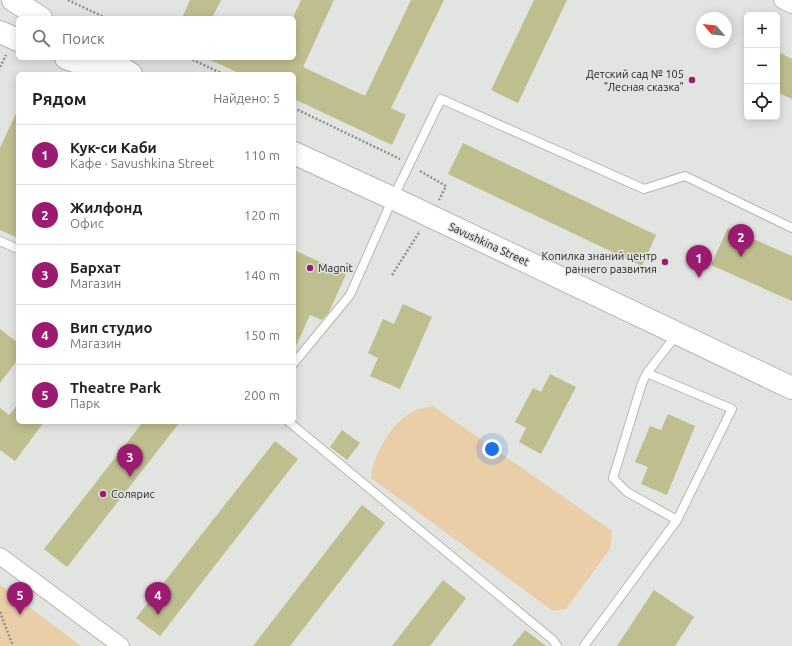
<!DOCTYPE html>
<html lang="ru">
<head>
<meta charset="utf-8">
<style>
	body { margin:0; font-family:Ubuntu,sans-serif; background:#f2f2f2; color:#202124 }
	.controls { position:absolute; right:12px; top:12px; display:grid; overflow:hidden; border-radius:6px; box-shadow:0 2px 10px #0003 }
	.controls button { width:36px; height:36px; display:grid; place-items:center; padding:0; border:0; border-bottom:1px solid #e0e0e0; background:#fff; color:#202124; font:20px sans-serif }
	.compass { position:absolute; left:696px; top:12px; width:36px; height:36px; border-radius:50%; background:#fff; box-shadow:0 2px 10px #0003; rotate:298deg }
	.you { position:absolute; left:492px; top:449px; width:14px; height:14px; margin:-10px; border:3px solid #fff; border-radius:50%; background:#1a73e8; box-shadow:0 0 0 6px #1a73e833 }
	.badge { display:grid; place-items:center; width:26px; height:26px; border-radius:50%; background:#9b1b70; color:#fff; font-size:13px; font-weight:700 }
	.pin { position:absolute; translate:-50% -33px; filter:drop-shadow(0 1px 2px #0008) }
	.pin::after { content:''; position:absolute; top:21px; width:14px; height:12px; background:inherit; clip-path:polygon(0 0,100% 0,50% 100%) }
	.list { margin:0; padding:0; list-style:none }
	h2 { display:flex; justify-content:space-between; align-items:center; height:52px; margin:0; padding:0 16px; font-size:17px }
	h2 small { font-size:13px; font-weight:400; color:#757577 }
	.list li { display:grid; grid-template-columns:26px 1fr auto; gap:12px; align-items:center; box-sizing:border-box; height:60px; padding:0 16px; border-top:1px solid #e0e0e0 }
	.list b { display:block; font-size:15px; white-space:nowrap }
	.list p { margin:0; font-size:13px; white-space:nowrap; color:#757577 }
	.list em { font-size:13px; font-style:normal; color:#757577 }
	.icon { flex:none; width:22px; height:22px; fill:none; stroke:currentColor; stroke-width:2; stroke-linecap:round; stroke-linejoin:round }
	.map { position:relative; flex:none; width:792px; height:646px; overflow:hidden }
	.search { position:absolute; background:#fff; box-shadow:0 2px 10px #0003; left:16px; top:16px; width:280px; height:44px; display:flex; align-items:center; gap:10px; box-sizing:border-box; padding:0 14px; border-radius:6px; color:#757577; font-size:15px }
	.panel { position:absolute; background:#fff; box-shadow:0 2px 10px #0003; left:16px; top:72px; width:280px; height:352px; border-radius:6px }
	.map>svg:first-child { display:block }
	.green { fill:#e9cea8 }
	.building { fill:#bfbe8e }
	.lines { fill:none; stroke-linecap:round; stroke-linejoin:round }
	.service-casing { stroke:#b4b7b3; stroke-width:10 }
	.minor-casing { stroke:#b4b7b3; stroke-width:18 }
	.secondary-casing { stroke:#b4b7b3; stroke-width:24 }
	.path { stroke:#8e8f8d; stroke-width:2.5; stroke-dasharray:2 2; stroke-linecap:butt }
	.service { stroke:#fff; stroke-width:8 }
	.minor { stroke:#fff; stroke-width:16 }
	.secondary { stroke:#fff; stroke-width:22 }
	.poi-dot { fill:#9b1b70; stroke:#e2e4e1; stroke-width:1.5 }
	.labels { text-anchor:middle; stroke-width:3; stroke-linejoin:round; paint-order:stroke }
	.poi-label { font-size:11px; fill:#1f201f; stroke:#e2e4e1; text-anchor:end }
	.street-label { font-size:11px; fill:#1f201f; stroke:#e2e4e1 }
</style>
</head>
<body>
<div class="map">
<svg width="792" height="646" viewBox="0 0 792 646">
	<rect width="100%" height="100%" fill="#e2e4e1"/>
	<g class="green">
		<path d="M433,406L612,531L610,549L566,609L553,611L371,478C374,454 391,422 414,411C419,408 427,408 433,406Z"/>
		<path d="M0,585L81,646H0Z"/>
	</g>
	<g class="building">
		<path d="M190,0H221L212,18H182Z"/>
		<path d="M301,0H334L303,67L365,96L411,0H444L391,108L406,115L392,145L294,99V74H241L206,58H294V15Z"/>
		<path d="M534,0H567L518,103L491,90Z"/>
		<path d="M777,51L792,59V99L777,92Z"/>
		<path d="M18,109V238L0,230V148Z"/>
		<path d="M463,143L656,235L642,266L448,174Z"/>
		<path d="M728,228L792,256V301L711,265Z"/>
		<path d="M294,250L346,274L329,312L322,320L310,315L294,350Z"/>
		<path d="M403,304L432,317L400,389L370,376L378,358L368,353L383,319L394,324Z"/>
		<path d="M0,329L18,343V359L0,383Z"/>
		<path d="M550,374L576,387L541,454L519,442L526,428L515,422L533,388L541,392Z"/>
		<path d="M18,404V422H44L15,461L0,450V408L9,415Z"/>
		<path d="M668,414L695,426L667,495L641,484L648,467L635,462L650,426L661,430Z"/>
		<path d="M143,422H180L67,567L44,549Z"/>
		<path d="M342,430L360,443L347,460L330,447Z"/>
		<path d="M275,441L298,459L160,636L136,618Z"/>
		<path d="M362,505L385,523L290,646H253Z"/>
		<path d="M443,580L466,598L430,646H392Z"/>
		<path d="M654,590L694,617L675,646H617Z"/>
		<path d="M525,630L546,646H512Z"/>
	</g>
	<g class="lines">
		<defs>
			<g id="service">
				<path d="M0,241L18,249"/>
				<path d="M677,334L647,373L642,383L613,478L627,492L677,520"/>
				<path d="M294,363L350,295L393,198L441,99L644,189L685,176L792,228"/>
				<path d="M289,422L553,640L557,646"/>
				<path d="M584,646L677,520L732,409L647,373"/>
			</g>
			<g id="minor">
				<path d="M782,0L792,5"/>
				<path d="M0,556L121,646"/>
			</g>
			<g id="secondary">
				<path d="M13,0L41,18"/>
				<path d="M0,32L18,40"/>
				<path d="M66,58L110,74"/>
				<path d="M105,58L131,74"/>
				<path d="M294,153L405,204L792,388"/>
			</g>
		</defs>
		<use href="#service" class="service-casing"/>
		<use href="#minor" class="minor-casing"/>
		<use href="#secondary" class="secondary-casing"/>
		<g class="path">
			<path d="M68,0L106,18"/>
			<path d="M189,58L223,74"/>
			<path d="M0,67L6,55"/>
			<path d="M294,108L400,159"/>
			<path d="M420,171L446,186L439,200"/>
			<path d="M392,275L420,231"/>
			<path d="M0,612L13,646"/>
		</g>
		<use href="#service" class="service"/>
		<use href="#minor" class="minor"/>
		<use href="#secondary" class="secondary"/>
	</g>
	<g class="poi-dot">
		<circle cx="692" cy="80" r="4"/>
		<circle cx="665" cy="262" r="4"/>
		<circle cx="310" cy="268" r="4"/>
		<circle cx="103" cy="494" r="4"/>
	</g>
	<g class="labels">
		<g class="poi-label">
			<text x="684" y="78">Детский сад № 105<tspan x="684" dy="13">"Лесная сказка"</tspan></text>
			<text x="657" y="260">Копилка знаний центр<tspan x="657" dy="13">раннего развития</tspan></text>
			<text x="318" y="272" text-anchor="start">Magnit</text>
			<text x="111" y="498" text-anchor="start">Солярис</text>
		</g>
		<g class="street-label">
			<text transform="translate(489 244) rotate(25)" y="4">Savushkina Street</text>
		</g>
	</g>
</svg>
<div class="controls">
<button>+</button>
<button>−</button>
<button><svg class="icon" aria-label="locate" viewBox="0 0 24 24"><circle cx="12" cy="12" r="6"/><path d="M12 2v4M12 18v4M2 12h4M18 12h4"/></svg></button>
</div>
<svg class="compass" viewBox="-18 -18 36 36"><path d="M0-13l5 13h-10z" fill="#e53935"/><path d="M0 13l5-13h-10z" fill="#757577"/></svg>
<div class="you"></div>
<div class="pin badge" style="left:699px;top:278px">1</div>
<div class="pin badge" style="left:741px;top:257px">2</div>
<div class="pin badge" style="left:130px;top:477px">3</div>
<div class="pin badge" style="left:158px;top:615px">4</div>
<div class="pin badge" style="left:20px;top:615px">5</div>
<div class="search"><svg class="icon" aria-label="search" viewBox="0 0 24 24"><circle cx="10" cy="10" r="6"/><path d="M15 15l6 6"/></svg>Поиск</div>
<section class="panel">
<h2>Рядом<small>Найдено: 5</small></h2>
<ul class="list">
<li><span class="badge">1</span><div><b>Кук-си Каби</b><p>Кафе · Savushkina Street</p></div><em>110 m</em></li>
<li><span class="badge">2</span><div><b>Жилфонд</b><p>Офис</p></div><em>120 m</em></li>
<li><span class="badge">3</span><div><b>Бархат</b><p>Магазин</p></div><em>140 m</em></li>
<li><span class="badge">4</span><div><b>Вип студио</b><p>Магазин</p></div><em>150 m</em></li>
<li><span class="badge">5</span><div><b>Theatre Park</b><p>Парк</p></div><em>200 m</em></li>
</ul>
</section>
</div>
</body>
</html>
